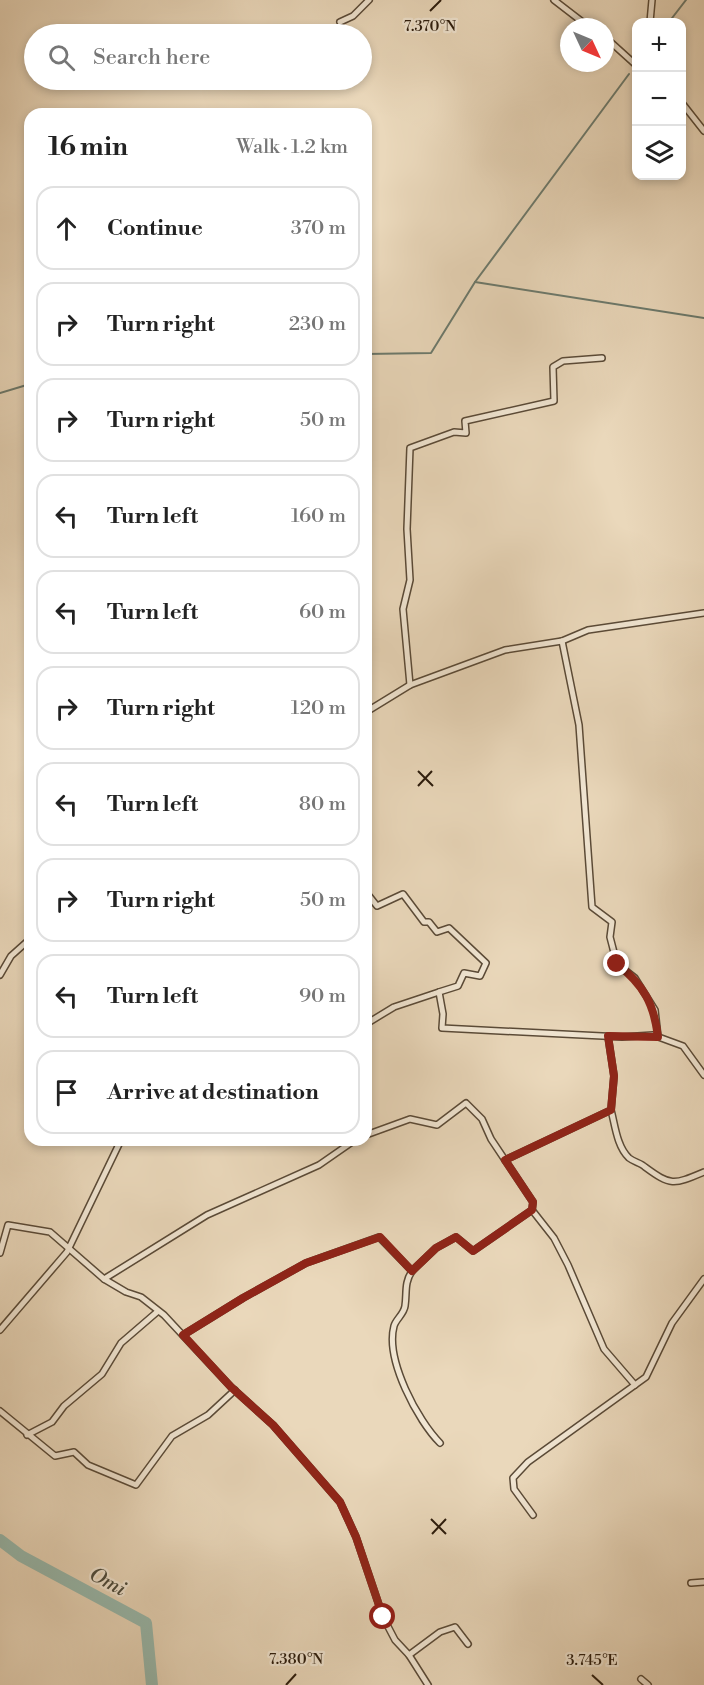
<!DOCTYPE html>
<html lang="en">
<head>
<meta charset="utf-8">
<style>
	body { margin:0; font-family:"Libre Bodoni",serif; background:#f2f2f2; color:#222 }
	.controls { position:absolute; right:18px; top:18px; display:grid; overflow:hidden; border-radius:12px; box-shadow:0 3px 9px #0003 }
	.controls button { width:54px; height:54px; display:grid; place-items:center; padding:0; border:0; border-bottom:2px solid #e0e0e0; background:#fff; color:#222; font:30px sans-serif }
	.compass { position:absolute; left:560px; top:18px; width:54px; height:54px; border-radius:50%; background:#fff; box-shadow:0 3px 9px #0003; rotate:134deg }
	.stop { position:absolute; width:18px; height:18px; margin:-14px; border:4px solid #8f2418; border-radius:50%; background:#fff }
	.stop.end { background:#8f2418; border-color:#fff; box-shadow:0 2px 6px #0008 }
	.list { margin:0; padding:0; list-style:none }
	h2 { display:flex; justify-content:space-between; align-items:center; height:78px; margin:0; padding:0 24px; font-size:26px }
	h2 small { font-size:20px; font-weight:400; color:#767676 }
	.list li { display:grid; grid-template-columns:39px 1fr auto; gap:18px; align-items:center; box-sizing:border-box; height:84px; margin:0 12px 12px; padding:0 12px; border:2px solid #e0e0e0; border-radius:18px }
	.list b { display:block; font-size:22px; white-space:nowrap }
	.list em { font-size:20px; font-style:normal; color:#767676 }
	.icon { flex:none; width:33px; height:33px; fill:none; stroke:currentColor; stroke-width:2; stroke-linecap:round; stroke-linejoin:round }
	.map { position:relative; flex:none; width:704px; height:1685px; overflow:hidden }
	.search { position:absolute; background:#fff; box-shadow:0 3px 9px #0003; left:24px; top:24px; width:348px; height:66px; display:flex; align-items:center; gap:15px; box-sizing:border-box; padding:0 21px; border-radius:33px; color:#767676; font-size:22px }
	.panel { position:absolute; background:#fff; box-shadow:0 3px 9px #0003; left:24px; top:108px; width:348px; height:1038px; border-radius:18px }
	.map>svg:first-child { display:block }
	.lines { fill:none; stroke-linecap:round; stroke-linejoin:round }
	.stream { stroke:#6c7a6d; stroke-width:2 }
	.river { stroke:#98baae; stroke-width:12 }
	.minor-casing { stroke:#5a4a37; stroke-width:8 }
	.minor { stroke:#f1e6d3; stroke-width:5 }
	.route { stroke:#8f2418; stroke-width:8 }
	.ticks { fill:none; stroke:#2a1a0b; stroke-width:2 }
	.labels { text-anchor:middle; stroke-width:4.5; stroke-linejoin:round; paint-order:stroke }
	.water-label { font-size:20px; font-style:italic; fill:#4b4a3c; stroke:#f1e6d3 }
	.ticks-label { font-size:15px; text-anchor:middle; fill:#2a1a0b; stroke:#f1e6d3; stroke-width:4.5; stroke-linejoin:round; paint-order:stroke }
</style>
</head>
<body>
<div class="map">
<svg width="704" height="1685" viewBox="0 0 704 1685">
	<rect width="100%" height="100%" fill="#ead8bb"/>
	<filter id="stains"><feTurbulence type="fractalNoise" baseFrequency=".00333" numOctaves="4"/><feColorMatrix values="0 0 0 0 .2 0 0 0 0 .09 0 0 0 0 .02 0 0 0 .5 -.17"/></filter>
	<radialGradient id="worn" r=".72"><stop offset=".6" stop-color="#630" stop-opacity="0"/><stop offset="1" stop-color="#630" stop-opacity=".3"/></radialGradient>
	<g class="lines">
		<g class="stream">
			<path d="M669,22L686,0"/>
			<path d="M475,282L704,318"/>
			<path d="M366,354L431,353L475,282L629,74"/>
			<path d="M0,393L30,384"/>
		</g>
		<path class="river" d="M0,1540L21,1556L146,1623L152,1685"/>
		<defs>
			<g id="minor">
				<path d="M554,0L589,27"/>
				<path d="M340,22L353,16L369,0"/>
				<path d="M650,22L652,0"/>
				<path d="M605,37L636,65"/>
				<path d="M682,103L704,131"/>
				<path d="M562,641L579,725L592,907L612,922L610,937L617,964L635,978L655,1010L658,1037"/>
				<path d="M410,685L403,609L410,580L407,529L410,448L454,432L466,433L465,421L554,401L553,367L563,361L602,358"/>
				<path d="M366,712L410,685L505,650L562,641L588,630L704,613"/>
				<path d="M366,892L377,906L403,894L424,922H429L437,932L449,928L486,963L480,976L464,973L458,986L439,992L443,1014L442,1028L622,1037L653,1035L683,1046L704,1075"/>
				<path d="M0,975L11,956L30,939"/>
				<path d="M366,1024L394,1007L439,992"/>
				<path d="M611,1110C615,1125 617,1147 629,1158C634,1162 641,1163 645,1167C671,1186 673,1185 704,1172"/>
				<path d="M505,1160L611,1110L614,1076L608,1036"/>
				<path d="M532,1210L554,1238L568,1265L604,1349L635,1385"/>
				<path d="M0,1253L8,1225L50,1232L104,1279L126,1292L141,1297L164,1315L231,1387L273,1425L340,1502L356,1537L383,1617L395,1640L409,1655L428,1685"/>
				<path d="M412,1271C404,1283 407,1293 405,1306C404,1314 396,1319 394,1326C385,1360 418,1421 440,1443"/>
				<path d="M104,1279L207,1215L319,1165L355,1140"/>
				<path d="M0,1330L67,1252L121,1140"/>
				<path d="M183,1335L243,1298L306,1263L379,1237L412,1271L436,1248L456,1237L473,1251L532,1210L533,1202L491,1139L482,1119L466,1103L437,1125L410,1119L366,1135"/>
				<path d="M0,1411L55,1456L74,1452L88,1465L136,1485L172,1436L208,1415L235,1390"/>
				<path d="M27,1435L52,1422L64,1406L102,1374L121,1343L157,1312"/>
				<path d="M533,1515L514,1489L513,1478L528,1462L646,1377L672,1323L704,1279"/>
				<path d="M691,1583L704,1582"/>
				<path d="M409,1655L440,1632L455,1627L468,1644"/>
				<path d="M641,1679L648,1685"/>
			</g>
		</defs>
		<use href="#minor" class="minor-casing"/>
		<use href="#minor" class="minor"/>
	</g>
	<g class="lines">
		<path class="route" d="M383,1617L356,1537L340,1502L273,1425L231,1387L183,1335L243,1298L306,1263L380,1237L412,1271L436,1248L456,1237L473,1251L532,1210L533,1202L505,1160L611,1110L614,1076L608,1036L658,1037C654,1004 644,985 617,964"/>
	</g>
	<path class="ticks" d="M430,11L441,0M418,771L433,786M418,786L432,771M431,1519L446,1534M432,1534L446,1519M592,1675L603,1685M286,1685L296,1674"/>
	<g class="labels">
		<g class="water-label">
			<text transform="translate(108 1581) rotate(28)" y="7">Omi</text>
		</g>
	</g>
	<g class="ticks-label">
		<text x="430" y="31">7.370°N</text>
		<text x="296" y="1664">7.380°N</text>
		<text x="592" y="1665">3.745°E</text>
	</g>
	<rect width="100%" height="100%" filter="url(#stains)"/>
	<rect width="100%" height="100%" fill="url(#worn)"/>
</svg>
<div class="controls">
<button>+</button>
<button>−</button>
<button><svg class="icon" aria-label="layers" viewBox="0 0 24 24"><path d="M12 4l9 5-9 5-9-5zM3 14l9 5 9-5"/></svg></button>
</div>
<svg class="compass" viewBox="-18 -18 36 36"><path d="M0-13l5 13h-10z" fill="#e53935"/><path d="M0 13l5-13h-10z" fill="#767676"/></svg>
<div class="stop" style="left:383px;top:1617px"></div>
<div class="stop end" style="left:617px;top:964px"></div>
<div class="search"><svg class="icon" aria-label="search" viewBox="0 0 24 24"><circle cx="10" cy="10" r="6"/><path d="M15 15l6 6"/></svg>Search here</div>
<section class="panel">
<h2>16 min<small>Walk · 1.2 km</small></h2>
<ul class="list">
<li><svg class="icon" aria-label="ahead" viewBox="0 0 24 24"><path d="M12 20V5M6 11l6-6 6 6"/></svg><div><b>Continue</b></div><em>370 m</em></li>
<li><svg class="icon" aria-label="right" viewBox="0 0 24 24"><path d="M7 20v-9h11M14 6l5 5-5 5"/></svg><div><b>Turn right</b></div><em>230 m</em></li>
<li><svg class="icon" aria-label="right" viewBox="0 0 24 24"><path d="M7 20v-9h11M14 6l5 5-5 5"/></svg><div><b>Turn right</b></div><em>50 m</em></li>
<li><svg class="icon" aria-label="left" viewBox="0 0 24 24"><path d="M17 20v-9H6M10 6l-5 5 5 5"/></svg><div><b>Turn left</b></div><em>160 m</em></li>
<li><svg class="icon" aria-label="left" viewBox="0 0 24 24"><path d="M17 20v-9H6M10 6l-5 5 5 5"/></svg><div><b>Turn left</b></div><em>60 m</em></li>
<li><svg class="icon" aria-label="right" viewBox="0 0 24 24"><path d="M7 20v-9h11M14 6l5 5-5 5"/></svg><div><b>Turn right</b></div><em>120 m</em></li>
<li><svg class="icon" aria-label="left" viewBox="0 0 24 24"><path d="M17 20v-9H6M10 6l-5 5 5 5"/></svg><div><b>Turn left</b></div><em>80 m</em></li>
<li><svg class="icon" aria-label="right" viewBox="0 0 24 24"><path d="M7 20v-9h11M14 6l5 5-5 5"/></svg><div><b>Turn right</b></div><em>50 m</em></li>
<li><svg class="icon" aria-label="left" viewBox="0 0 24 24"><path d="M17 20v-9H6M10 6l-5 5 5 5"/></svg><div><b>Turn left</b></div><em>90 m</em></li>
<li><svg class="icon" aria-label="arrive" viewBox="0 0 24 24"><path d="M6 21V4h12l-3 4 3 4H6"/></svg><div><b>Arrive at destination</b></div></li>
</ul>
</section>
</div>
</body>
</html>
